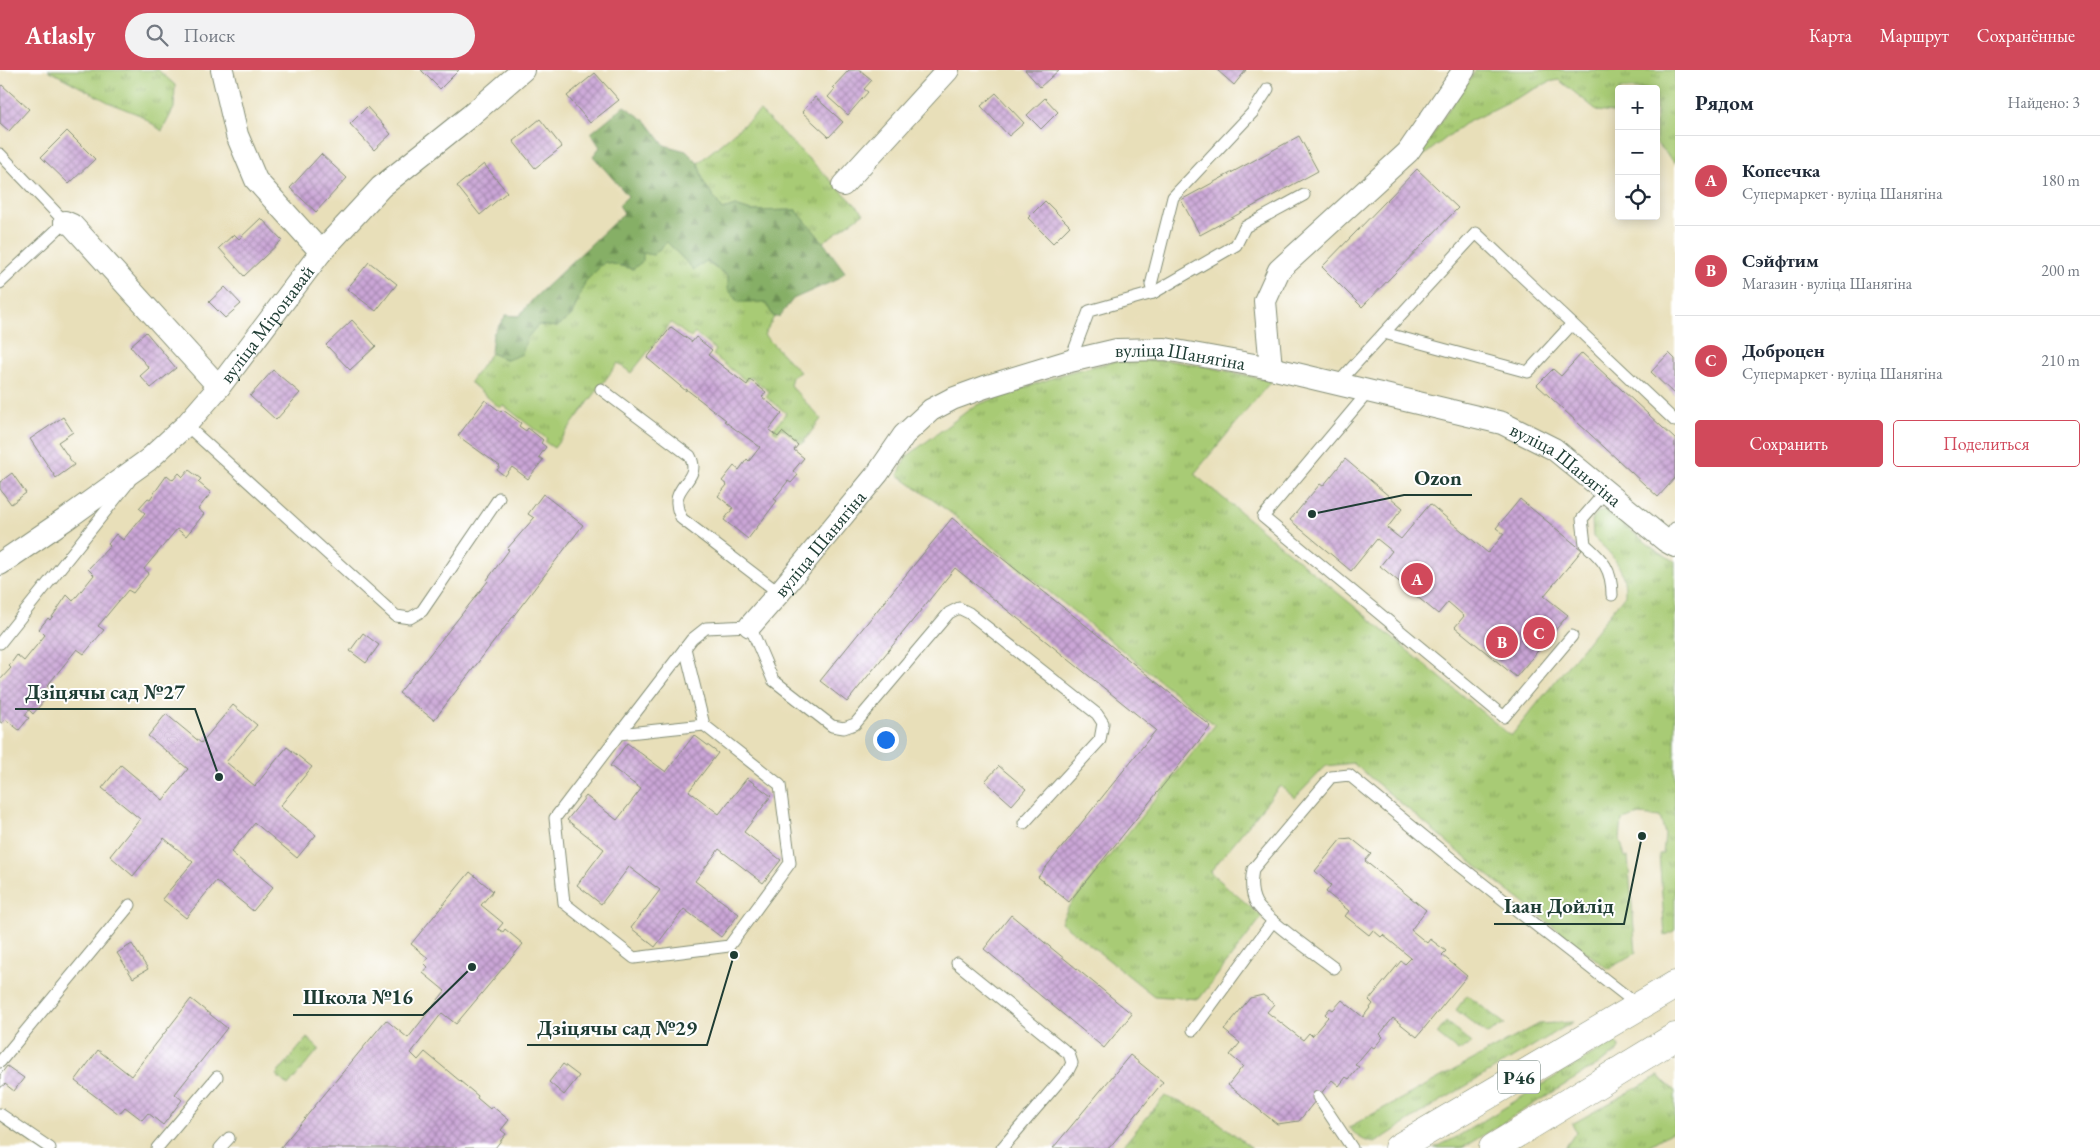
<!DOCTYPE html>
<html lang="ru">
<head>
<meta charset="utf-8">
<style>
	body { margin:0; font-family:"EB Garamond",serif; background:#f2f2f3; color:#1f2937 }
	.controls { position:absolute; right:15px; top:15px; display:grid; overflow:hidden; border-radius:5px; box-shadow:0 2px 12px #0003 }
	.controls button { width:45px; height:45px; display:grid; place-items:center; padding:0; border:0; border-bottom:1px solid #e0e1e3; background:#fff; color:#1f2937; font:25px sans-serif }
	.you { position:absolute; left:885px; top:669px; width:18px; height:18px; margin:-12px; border:4px solid #fff; border-radius:50%; background:#1a73e8; box-shadow:0 0 0 8px #1a73e833 }
	.badge { display:grid; place-items:center; width:32px; height:32px; border-radius:50%; background:#d1495b; color:#fff; font-size:16px; font-weight:700 }
	.pin { position:absolute; translate:-50% -50%; border:2px solid #fff; box-shadow:0 1px 5px #0006 }
	.list { margin:0; padding:0; list-style:none }
	h2 { display:flex; justify-content:space-between; align-items:center; height:65px; margin:0; padding:0 20px; font-size:21px }
	h2 small { font-size:16px; font-weight:400; color:#747a83 }
	.list li { display:grid; grid-template-columns:32px 1fr auto; gap:15px; align-items:center; box-sizing:border-box; height:90px; padding:0 20px; border-top:1px solid #e0e1e3 }
	.list b { display:block; font-size:19px; white-space:nowrap }
	.list p { margin:0; font-size:16px; white-space:nowrap; color:#747a83 }
	.list em { font-size:16px; font-style:normal; color:#747a83 }
	.actions { display:flex; gap:10px; padding:15px 20px }
	.actions a { flex:1; padding:11px 0; border:1px solid #d1495b; border-radius:5px; text-align:center; font-size:18px; color:#d1495b }
	.actions .main { background:#d1495b; color:#fff }
	.icon { flex:none; width:28px; height:28px; fill:none; stroke:currentColor; stroke-width:2; stroke-linecap:round; stroke-linejoin:round }
	.map { position:relative; flex:none; width:1675px; height:1078px; overflow:hidden }
	header { display:flex; align-items:center; gap:30px; box-sizing:border-box; height:70px; padding:0 25px; background:#d1495b; color:#fff }
	header strong { font-size:24px }
	nav { display:flex; gap:28px; margin-inline-start:auto; font-size:18px }
	.search { width:350px; height:45px; background:#f2f2f3; display:flex; align-items:center; gap:12px; box-sizing:border-box; padding:0 18px; border-radius:28px; color:#747a83; font-size:19px }
	main { display:flex }
	aside { flex:1; background:#fff }
	.map>svg:first-child { display:block }
	.grass { fill:url(#grass-tufts); stroke:#648454 }
	.forest { fill:url(#forest-firs); stroke:#52764d }
	.building { fill:url(#building-cross-hatch) }
	.lines { fill:none; stroke-linecap:round; stroke-linejoin:round }
	.lane-casing { stroke:#848e76; stroke-width:13 }
	.street-casing { stroke:#848e76; stroke-width:24 }
	.primary-casing { stroke:#848e76; stroke-width:29 }
	.lane { stroke:#fff; stroke-width:11 }
	.street { stroke:#fff; stroke-width:22 }
	.primary { stroke:#fff; stroke-width:28 }
	.labels { text-anchor:middle; stroke-width:4; stroke-linejoin:round; paint-order:stroke }
	.shield { fill:#fff; stroke:#627771; stroke-width:1 }
	.shield-label { font-size:19px; font-weight:bold; fill:#1f3d34 }
	.street-label { font-size:20px; fill:#1f3d34; stroke:#fff }
	.leader { fill:none; stroke:#1f3d34; stroke-width:2 }
	.callout-dot { fill:#1f3d34; stroke:#fff; stroke-width:2 }
	.callout-label { font-size:21px; text-anchor:middle; font-weight:bold; fill:#1f3d34; stroke:#fff; stroke-width:4; stroke-linejoin:round; paint-order:stroke }
</style>
</head>
<body>
<header>
<strong>Atlasly</strong>
<div class="search"><svg class="icon" aria-label="search" viewBox="0 0 24 24"><circle cx="10" cy="10" r="6"/><path d="M15 15l6 6"/></svg>Поиск</div>
<nav><a>Карта</a><a>Маршрут</a><a>Сохранённые</a></nav>
</header>
<main>
<div class="map">
<svg width="1675" height="1078" viewBox="0 0 1675 1078">
	<defs>
		<pattern id="grass-tufts" width="24" height="20" patternUnits="userSpaceOnUse" patternTransform="scale(1.25)"><rect width="24" height="20" fill="#a8cb74"/><path d="M3 7l-1-3M5 7V3M7 7l1-3M15 17l-1-3M17 17v-4M19 17l1-3" fill="none" stroke="#88a660"/></pattern>
		<pattern id="forest-firs" width="22" height="20" patternUnits="userSpaceOnUse" patternTransform="scale(1.25)"><rect width="22" height="20" fill="#86af66"/><path d="M5 1l3.5 6h-7zM16 11l3.5 6h-7z" fill="#6d9055"/></pattern>
		<pattern id="building-cross-hatch" width="8" height="8" patternUnits="userSpaceOnUse" patternTransform="scale(1.25)"><rect width="8" height="8" fill="#cba6d7"/><path d="M0 0l8 8M0 8l8-8" fill="none" stroke="#a488af"/></pattern>
	</defs>
	<rect width="100%" height="100%" fill="#fff"/>
	<filter id="ink" filterUnits="userSpaceOnUse"><feTurbulence type="fractalNoise" baseFrequency=".02" numOctaves="2"/><feDisplacementMap in="SourceGraphic" scale="10" xChannelSelector="R" yChannelSelector="G"/><feConvolveMatrix kernelMatrix="1 2 1 2 8 2 1 2 1" color-interpolation-filters="sRGB"/></filter>
	<filter id="wash" filterUnits="userSpaceOnUse"><feTurbulence type="fractalNoise" baseFrequency=".0096" numOctaves="4" result="noise"/><feDisplacementMap in="SourceGraphic" scale="20" xChannelSelector="R" yChannelSelector="G"/><feGaussianBlur stdDeviation="1.12" result="paint"/><feColorMatrix in="noise" values="0 0 0 0 0 0 0 0 0 0 0 0 0 0 0 0 0 1.4 0 .05"/><feComposite in="paint" operator="in"/></filter>
	<g filter="url(#wash)">
		<rect width="100%" height="100%" fill="#e8dfb9"/>
		<g class="grass">
			<path d="M48,0H158L175,15L174,38L162,61L140,45L112,34Z"/>
			<path d="M1476,0H1675V93L1656,73V19H1619V44L1598,41L1559,10L1549,12L1464,54L1418,90L1446,43Z"/>
			<path d="M760,41L864,143L823,172L796,140L751,141L735,136L723,140L704,113L698,93Z"/>
			<path d="M667,172L694,200L705,191L765,232L774,247L764,265L800,302L792,307L790,315L821,349L802,374L781,358L777,363L773,360L786,343L766,327L770,322L750,307L746,311L713,285L716,280L695,263L691,268L671,253L631,303L618,293L554,378L545,372L547,369L503,335L500,338L470,312L491,283L507,290L538,255L557,257L572,245L585,212L605,192L633,199L643,182L653,185Z"/>
			<path d="M1165,290L1209,297L1271,311L1194,404L1511,666L1625,525C1626,498 1612,484 1593,467L1592,449L1598,442L1605,440L1658,482L1675,491V860L1665,866L1659,784H1663L1665,764L1660,747L1640,745L1622,750L1620,769L1625,787H1628L1636,883L1608,899L1465,787L1353,693L1326,696L1295,728L1280,716L1210,802L1262,847L1199,929L1154,926L1061,852L1069,836L1215,655L951,443L898,405L906,387L974,336L1069,302L1116,291Z"/>
			<path d="M1467,925L1505,954L1487,964L1456,940Z"/>
			<path d="M1446,952L1472,973L1458,981L1437,964Z"/>
			<path d="M1573,952L1429,1038L1375,1073C1363,1071 1357,1067 1349,1057L1539,954Z"/>
			<path d="M307,968L319,979L288,1016L276,1005Z"/>
			<path d="M1612,972L1616,973L1619,977L1618,982L1462,1078H1434L1455,1068Z"/>
			<path d="M1658,1006L1675,1021V1060L1645,1078H1565L1576,1062L1572,1054Z"/>
			<path d="M1165,1026L1205,1042L1252,1078H1121Z"/>
		</g>
		<path class="forest" d="M624,36L646,51L664,75L686,81L698,93L704,113L723,140L735,136L751,141L796,140L823,172L845,202L838,209L793,229L780,246L774,247L765,232H738L728,219V206L706,191L694,200L667,172L653,185L643,183V191L633,199L605,192L585,212L572,245L557,257L538,255L527,268L522,284L507,290L491,283L493,264L506,245L519,246L534,228L624,143L619,135L628,126L593,86L600,77L591,63Z"/>
		<g id="blocks">
			<g class="building">
				<path d="M421,0H459L440,19Z"/>
				<path d="M849,0H860L872,10L864,19L868,22L848,45L828,27L835,19L833,17Z"/>
				<path d="M1025,0H1059L1040,17Z"/>
				<path d="M1217,0H1246L1234,15Z"/>
				<path d="M595,3L619,30L590,53L567,26Z"/>
				<path d="M2,15L29,39L9,61L0,53V17Z"/>
				<path d="M996,23L1024,53L1009,66L981,36Z"/>
				<path d="M815,27L843,52L829,67L802,42Z"/>
				<path d="M1045,28L1058,42L1041,59L1027,45Z"/>
				<path d="M367,37L391,64L374,80L350,54Z"/>
				<path d="M540,49L562,77L535,98L513,71Z"/>
				<path d="M67,61L95,89L69,114L41,87Z"/>
				<path d="M1299,66L1318,101L1200,165L1181,130Z"/>
				<path d="M321,84L347,108L316,142L290,118Z"/>
				<path d="M484,94L507,122L480,145L457,116Z"/>
				<path d="M1417,99L1458,138L1362,237L1322,197Z"/>
				<path d="M1045,131L1070,156L1053,173L1028,148Z"/>
				<path d="M261,148L282,170L244,206L219,178L234,164L239,169Z"/>
				<path d="M369,192L397,214L376,241L347,219Z"/>
				<path d="M225,217L241,234L225,248L209,232Z"/>
				<path d="M352,250L376,276L350,300L326,275Z"/>
				<path d="M671,257L692,272L696,267L712,280L708,285L747,315L750,310L766,322L762,327L782,343L769,360L778,367L782,362L798,375L794,380L804,388L793,401L798,405L791,413L788,411L774,429L777,431L748,469L724,450L733,438L718,426L727,415L722,411L734,396L739,400L747,389L749,391L760,377L724,351L726,350L686,319V321L647,288Z"/>
				<path d="M146,262L176,298L151,318L140,306L149,298L130,276Z"/>
				<path d="M1582,283L1675,369V408L1658,427L1537,315L1553,299L1561,306Z"/>
				<path d="M1669,283L1675,289V325L1651,302Z"/>
				<path d="M273,300L300,323L276,350L250,326Z"/>
				<path d="M485,330L501,342L503,340L521,353L519,356L526,361L528,358L543,370L541,373L546,377L539,387L543,390L528,409L512,397L505,406L497,400L500,396L458,366Z"/>
				<path d="M63,347L73,362L58,372L74,395L56,408L30,369Z"/>
				<path d="M1345,389L1403,438L1387,458L1401,469L1430,434L1488,483L1504,464L1496,458L1520,429L1582,480L1544,526L1568,545L1516,607L1455,557L1464,546L1448,532L1438,544L1380,496L1392,481L1377,469L1351,501L1290,450L1320,414L1323,416Z"/>
				<path d="M189,400L201,409L198,412L211,423L198,439L204,444L186,466L177,459L144,499L149,503L133,523L128,520L98,556L104,560L84,584L77,579L47,616L53,620L33,644L29,640L25,645L29,648L19,660L5,649L2,653L0,652V610L11,598L9,596L17,585L24,591L45,565L39,559L48,548L50,550L67,525L73,531L94,505L88,499L110,476L108,474L116,464L123,470L145,443L139,438L148,428L150,429L167,405L173,410L179,403L183,407Z"/>
				<path d="M12,403L26,423L11,434L0,419V412Z"/>
				<path d="M543,424L583,455L434,650L399,623L488,511L487,510L509,480L507,479L534,448L528,444Z"/>
				<path d="M952,448L1211,656L1069,832L1038,807L1156,660L955,498L847,632L820,611Z"/>
				<path d="M363,563L379,575L366,593L350,581Z"/>
				<path d="M233,635L257,655L226,692L255,716L287,677L312,697L280,736L316,765L297,788L255,753L231,782L273,817L253,841L216,811L186,848L162,829L193,792L164,768L133,806L110,786L140,749L102,718L121,695L163,730L188,699L148,666L166,644L201,673Z"/>
				<path d="M694,665L718,683L689,721L719,744L747,708L771,726L744,762L781,790L763,813L719,779L695,811L739,844L721,867L684,839L655,877L631,858L660,820L629,797L601,834L577,815L604,779L567,750L586,726L617,750L641,719L610,696L627,673L666,702Z"/>
				<path d="M999,696L1026,719L1012,735L985,711Z"/>
				<path d="M1351,768L1371,784L1365,791L1426,840L1411,860L1427,873L1430,869L1446,881L1442,885L1467,906L1417,967L1393,948L1380,964L1383,967L1374,978L1371,976L1355,995L1359,997L1349,1009L1346,1007L1339,1016L1332,1010L1299,1051L1277,1054L1228,1015L1243,996L1230,985L1240,973L1224,960L1250,928L1263,925L1274,934L1267,942L1303,970L1309,963L1312,966L1328,947L1325,944L1330,938L1333,940L1342,930L1363,947L1373,934L1369,930L1401,891L1405,894L1411,888L1383,865L1381,867L1373,860L1369,865L1345,846L1349,841L1326,822L1331,815L1315,801L1341,769Z"/>
				<path d="M470,802L493,821L481,835L503,853L498,859L503,862L505,859L523,874L456,954L442,943L411,983L418,990L425,982L478,1026L477,1028L490,1039L492,1036L509,1050L501,1060L506,1064L495,1078H280L386,950L408,968L445,921L423,903L428,897L424,893L428,888L411,874Z"/>
				<path d="M1011,845L1132,944L1104,978L984,879Z"/>
				<path d="M132,874L148,899L133,908L117,883Z"/>
				<path d="M191,929L227,958L175,1024L182,1030L163,1055L148,1043L142,1050L125,1037L119,1044L75,1011L98,980L131,1006Z"/>
				<path d="M1130,985L1163,1012L1109,1078H1053Z"/>
				<path d="M563,994L579,1006L564,1025L549,1012Z"/>
				<path d="M7,996L24,1008L14,1021L5,1014L0,1018V1005Z"/>
			</g>
		</g>
	</g>
	<g filter="url(#ink)">
		<use href="#blocks" fill-opacity="0" stroke="#848e76" stroke-width="1"/>
		<g class="lines">
			<defs>
				<g id="lane">
					<path d="M0,84L65,152L0,213"/>
					<path d="M1153,223L1236,175L1245,157L1304,125"/>
					<path d="M1384,263L1528,302L1572,254"/>
					<path d="M1070,291L1089,241L1153,223L1151,215L1173,127L1253,42L1268,19"/>
					<path d="M1337,314L1476,163L1675,351"/>
					<path d="M601,319L690,386C704,413 663,415 682,449L779,523"/>
					<path d="M1369,321L1263,447L1504,647L1572,566"/>
					<path d="M186,355L396,546L410,548L422,541L499,428"/>
					<path d="M1606,421L1582,449L1585,474C1603,490 1612,499 1612,525"/>
					<path d="M1666,471L1675,458"/>
					<path d="M0,573L129,412"/>
					<path d="M685,578L704,655L780,715L790,793L729,876L634,888L564,833L555,748L619,664L704,655"/>
					<path d="M619,664L692,569L706,558L750,556L773,610L832,656L844,658L855,654L949,543L959,538L969,543L1097,644L1103,653L1100,670L1024,753"/>
					<path d="M957,893L1069,984L1072,993L1068,1001L1002,1078"/>
					<path d="M1334,898C1316,884 1266,850 1256,833C1250,822 1251,810 1253,799L1331,707L1349,705L1459,795L1639,936"/>
					<path d="M1193,960L1273,851"/>
					<path d="M0,992L130,835"/>
					<path d="M1318,1027L1352,1078"/>
					<path d="M0,1044L50,1078"/>
					<path d="M157,1078L217,1007"/>
					<path d="M220,1078L229,1068"/>
				</g>
				<g id="street">
					<path d="M222,0L237,65L256,110L321,182"/>
					<path d="M843,115L948,0"/>
					<path d="M65,152L72,155L219,317"/>
					<path d="M1271,298L1265,231L1279,200L1408,82L1464,0"/>
					<path id="s1" d="M0,494L66,449L148,390L186,355L219,317L321,182L381,117L470,46L523,0"/>
					<path id="s2" d="M750,556L779,523L878,403L904,365L931,340L952,329L985,317L1070,291L1117,280L1165,279L1271,298L1502,353L1554,379L1666,471L1675,476"/>
				</g>
				<g id="primary">
					<path d="M1398,1078L1675,915"/>
					<path d="M1493,1078L1675,967"/>
				</g>
			</defs>
			<use href="#lane" class="lane-casing"/>
			<use href="#street" class="street-casing"/>
			<use href="#primary" class="primary-casing"/>
			<use href="#lane" class="lane"/>
			<use href="#street" class="street"/>
			<use href="#primary" class="primary"/>
		</g>
	</g>
	<g class="labels">
		<rect class="shield" x="1498" y="990.5" width="42" height="33" rx="4"/>
		<g class="shield-label">
			<text x="1519" y="1014">Р46</text>
		</g>
		<g class="street-label">
			<text dy="7" stroke="none"><textPath href="#s1" startOffset="362">вуліца Міронавай</textPath></text>
			<text dy="7" stroke="none"><textPath href="#s2" startOffset="542">вуліца Шанягіна</textPath></text>
			<text dy="7" stroke="none"><textPath href="#s2" startOffset="948">вуліца Шанягіна</textPath></text>
			<text dy="7" stroke="none"><textPath href="#s2" startOffset="108">вуліца Шанягіна</textPath></text>
		</g>
	</g>
	<path class="leader" d="M1312 444L1404 425H1472M219 707L195 639H15M1642 766L1624 854H1494M472 897L423 945H293M734 885L707 975H527"/>
	<g class="callout-dot">
		<circle cx="1312" cy="444" r="5"/>
		<circle cx="219" cy="707" r="5"/>
		<circle cx="1642" cy="766" r="5"/>
		<circle cx="472" cy="897" r="5"/>
		<circle cx="734" cy="885" r="5"/>
	</g>
	<g class="callout-label">
		<text x="1438" y="415">Ozon</text>
		<text x="105" y="629">Дзіцячы сад №27</text>
		<text x="1559" y="843">Іаан Дойлід</text>
		<text x="358" y="934">Школа №16</text>
		<text x="617" y="965">Дзіцячы сад №29</text>
	</g>
</svg>
<div class="controls">
<button>+</button>
<button>−</button>
<button><svg class="icon" aria-label="locate" viewBox="0 0 24 24"><circle cx="12" cy="12" r="6"/><path d="M12 2v4M12 18v4M2 12h4M18 12h4"/></svg></button>
</div>
<div class="you"></div>
<div class="pin badge" style="left:1417px;top:509px">A</div>
<div class="pin badge" style="left:1502px;top:572px">B</div>
<div class="pin badge" style="left:1539px;top:563px">C</div>
</div>
<aside>
<h2>Рядом<small>Найдено: 3</small></h2>
<ul class="list">
<li><span class="badge">A</span><div><b>Копеечка</b><p>Супермаркет · вуліца Шанягіна</p></div><em>180 m</em></li>
<li><span class="badge">B</span><div><b>Сэйфтим</b><p>Магазин · вуліца Шанягіна</p></div><em>200 m</em></li>
<li><span class="badge">C</span><div><b>Доброцен</b><p>Супермаркет · вуліца Шанягіна</p></div><em>210 m</em></li>
</ul>
<div class="actions"><a class="main">Сохранить</a><a>Поделиться</a></div>
</aside>
</main>
</body>
</html>
